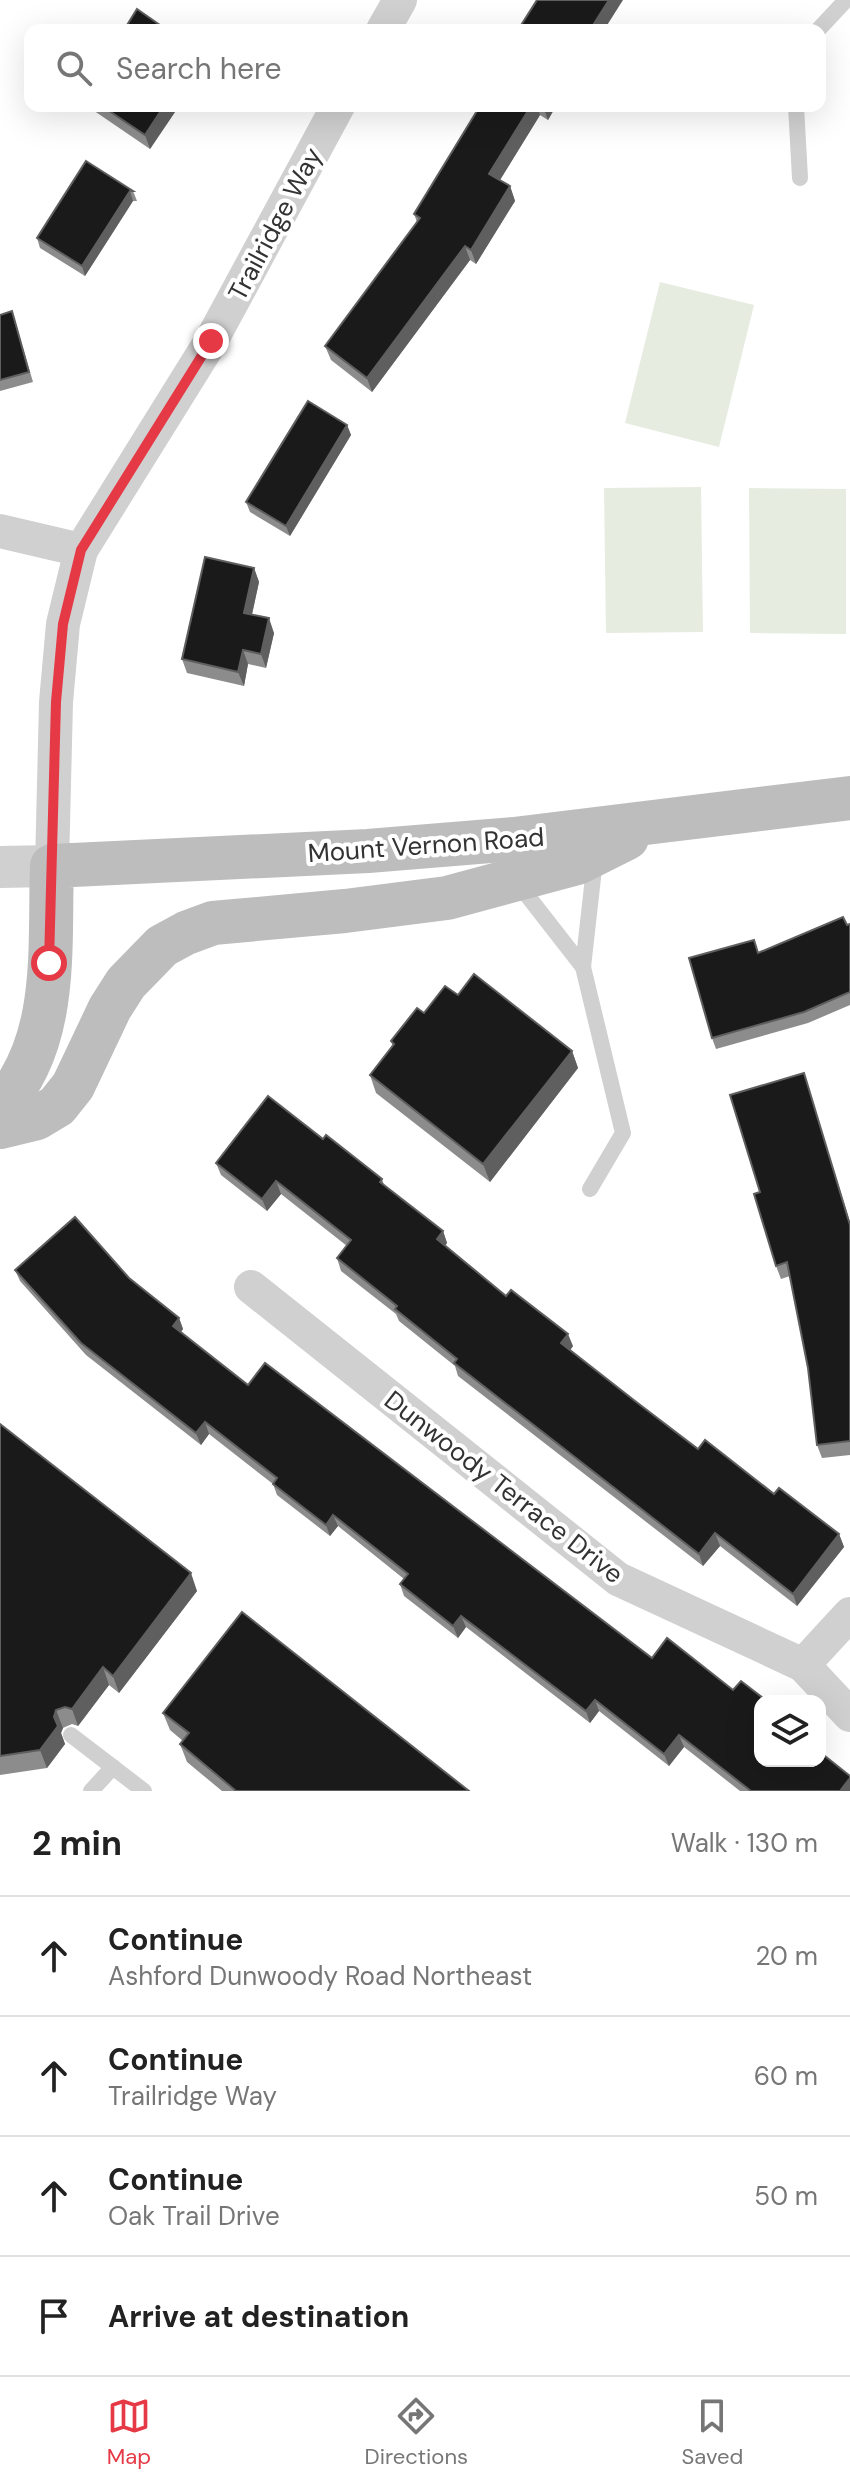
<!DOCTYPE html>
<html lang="en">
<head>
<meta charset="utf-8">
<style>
	body { margin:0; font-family:"DM Sans",sans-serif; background:#f6f6f6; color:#222 }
	.controls { position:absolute; right:24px; bottom:24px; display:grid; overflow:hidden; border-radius:16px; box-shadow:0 8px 32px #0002 }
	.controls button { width:72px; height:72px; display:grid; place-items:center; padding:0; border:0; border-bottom:2px solid #e0e0e0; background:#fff; color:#222; font:40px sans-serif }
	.stop { position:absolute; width:24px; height:24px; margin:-18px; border:6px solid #e63946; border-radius:50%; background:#fff }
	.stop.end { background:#e63946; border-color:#fff; box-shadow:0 2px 8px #0008 }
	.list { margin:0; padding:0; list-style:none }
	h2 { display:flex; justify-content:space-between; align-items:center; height:104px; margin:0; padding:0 32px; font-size:34px }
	h2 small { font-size:26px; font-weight:400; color:#767676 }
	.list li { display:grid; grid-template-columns:52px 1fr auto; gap:24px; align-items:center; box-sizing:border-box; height:120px; padding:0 32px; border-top:2px solid #e0e0e0 }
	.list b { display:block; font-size:30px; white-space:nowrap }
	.list p { margin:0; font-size:26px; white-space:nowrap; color:#767676 }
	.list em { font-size:26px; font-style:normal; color:#767676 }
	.icon { flex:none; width:44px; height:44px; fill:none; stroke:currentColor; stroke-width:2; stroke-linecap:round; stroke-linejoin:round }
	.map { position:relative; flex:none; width:850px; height:1791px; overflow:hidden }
	.search { position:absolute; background:#fff; box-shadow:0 8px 32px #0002; left:24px; right:24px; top:24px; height:88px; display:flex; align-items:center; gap:20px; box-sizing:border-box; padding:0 28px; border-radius:16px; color:#767676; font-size:30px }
	.sheet { height:584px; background:#fff }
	nav { display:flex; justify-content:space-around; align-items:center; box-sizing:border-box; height:112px; border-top:2px solid #e0e0e0; background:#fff; font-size:22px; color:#767676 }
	nav a { display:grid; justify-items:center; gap:4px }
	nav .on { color:#e63946 }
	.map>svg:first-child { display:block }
	.green { fill:#e6ecdf }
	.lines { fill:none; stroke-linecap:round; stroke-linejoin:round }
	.service { stroke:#d0d0d0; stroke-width:16 }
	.minor { stroke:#d0d0d0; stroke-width:34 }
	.tertiary { stroke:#d0d0d0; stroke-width:42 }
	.secondary { stroke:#bdbdbd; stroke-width:44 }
	.wall { fill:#8c8c8c }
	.shaded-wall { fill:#5f5f5f }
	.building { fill:#1a1a1a; stroke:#5f5f5f; stroke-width:2 }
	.route { stroke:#e63946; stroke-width:10 }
	.labels { text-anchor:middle; stroke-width:8; stroke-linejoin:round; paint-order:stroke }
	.street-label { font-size:26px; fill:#333; stroke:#fff }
</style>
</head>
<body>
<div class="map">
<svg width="850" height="1791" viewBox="0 0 850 1791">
	<rect width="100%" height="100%" fill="#fff"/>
	<g class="green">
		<path d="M660,282L754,305L719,447L625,423Z"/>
		<path d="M701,487L703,632L606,633L604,488Z"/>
		<path d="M749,488L846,489V634L750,633Z"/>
	</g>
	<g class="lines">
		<g class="service">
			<path d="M818,30L846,0"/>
			<path d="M796,106L800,178"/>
			<path d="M516,881L583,967L595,860"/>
			<path d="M583,967L623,1133L590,1189"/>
			<path d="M71,1735L144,1791"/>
			<path d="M91,1791L113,1767"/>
		</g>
		<g class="minor">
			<path d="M383,30L400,0"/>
			<path d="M0,531L81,550"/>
			<path d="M52,866L56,702L63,624L81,550L211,341L338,106"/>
			<path d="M251,1287L618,1579L803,1665L850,1715"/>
			<path d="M803,1665L850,1614"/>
		</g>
		<path class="tertiary" d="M0,867L52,866"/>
		<g class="secondary">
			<path d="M0,1107C60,1042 49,948 52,866L368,851L514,839L850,798"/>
			<path d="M0,1127L37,1118L57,1106L73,1086L110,1008L126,983L162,946L186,933L213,923L345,911L447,898L577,863L627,838"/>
		</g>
	</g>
	<g class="wall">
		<path d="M87,106H179L150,149Z"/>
		<path d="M480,106H556L548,120L540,115L500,180L510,186L515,201L476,264L470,260L372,392L331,360L325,346L417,222L414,214Z"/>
		<path d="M86,161L133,191L137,201H133L85,276L40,248L37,238Z"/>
		<path d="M0,315L15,321L33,382L0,391Z"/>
		<path d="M347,425L351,435L290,536L250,512L246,502Z"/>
		<path d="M254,568L259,582L252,615L274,633L266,668L248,664L244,686L187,673L182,659Z"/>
		<path d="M850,924V1005L808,1023L716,1049L712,1038L847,925Z"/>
		<path d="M458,995L572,1051L578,1068L490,1182L376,1093L370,1075L393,1046L391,1041L424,1013Z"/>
		<path d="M808,1087L850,1222V1455L822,1458L817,1445L808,1368L790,1276L781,1279L776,1266L760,1192Z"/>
		<path d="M323,1139L382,1179L384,1185L443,1231L447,1243L445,1246L506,1296L573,1346L570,1350L698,1449L839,1534L844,1547L797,1606L720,1546L703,1566L458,1376L455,1366L399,1321L396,1314L341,1271L337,1258L347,1246L281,1194L267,1211L221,1175L216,1163Z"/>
		<path d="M15,1270L129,1278L179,1318L183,1329L181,1332L248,1385L652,1658L760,1701L850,1791H740L684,1747L669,1766L599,1711L590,1723L466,1627L458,1638L404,1596L400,1584L404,1579L338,1526L330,1536L277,1495L273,1484L209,1434L201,1445L86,1355L20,1281Z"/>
		<path d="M0,1424L197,1591L119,1693L109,1685L78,1726L72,1724L63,1728L61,1733L65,1744L47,1768L0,1775Z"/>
		<path d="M163,1713L469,1791H222L187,1762L180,1744L183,1741L170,1730Z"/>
	</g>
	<g class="shaded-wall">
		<path d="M609,0H623L604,30H590Z"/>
		<path d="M164,106H179L150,149L145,135Z"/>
		<path d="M531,106H537L540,115L495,188L489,174Z"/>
		<path d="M543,106H556L548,120Z"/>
		<path d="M510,186L515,201L476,264L471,250Z"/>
		<path d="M130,191L133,201L85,276L82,266Z"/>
		<path d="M465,246L470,260L372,392L367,378Z"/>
		<path d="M347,425L351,435L290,536L286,526Z"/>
		<path d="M254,568L259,582L249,627L244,613Z"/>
		<path d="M269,618L274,633L266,668L261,654Z"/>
		<path d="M243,650L248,664L244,686L238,672Z"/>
		<path d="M572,1051L578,1068L490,1182L483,1164Z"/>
		<path d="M276,1181L281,1194L267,1211L262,1199Z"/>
		<path d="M443,1231L447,1243L441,1251L437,1239Z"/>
		<path d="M179,1318L183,1329L177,1337L173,1326Z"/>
		<path d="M568,1334L573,1346L566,1356L561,1343Z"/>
		<path d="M205,1422L209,1434L201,1445L196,1433Z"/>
		<path d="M333,1515L338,1526L330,1536L326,1525Z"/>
		<path d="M715,1533L720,1546L703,1566L699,1554Z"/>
		<path d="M839,1534L844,1547L797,1606L793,1594Z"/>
		<path d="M191,1573L197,1591L119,1693L113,1676Z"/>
		<path d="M461,1616L466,1627L458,1638L453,1626Z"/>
		<path d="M103,1667L109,1685L78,1726L72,1709Z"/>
		<path d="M595,1700L599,1711L590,1723L586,1711Z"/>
		<path d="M56,1710L63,1728L61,1733L65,1744L47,1768L40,1750Z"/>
		<path d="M679,1735L684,1747L669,1766L664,1754Z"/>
		<path d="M850,1778V1791H840Z"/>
	</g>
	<g class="building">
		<path d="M537,0H609L590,30H518Z"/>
		<path d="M137,9L167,30H124Z"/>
		<path d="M102,106H164L145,135Z"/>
		<path d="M480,106H531L489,174L510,186L471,250L465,246L367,378L325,346L420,218L414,214Z"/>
		<path d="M86,161L133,191H130L82,266L37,238Z"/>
		<path d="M12,311L29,372L0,380V315Z"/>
		<path d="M308,401L347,425L286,526L246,502Z"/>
		<path d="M205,557L254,568L244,613L269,618L261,654L243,650L238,672L182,659Z"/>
		<path d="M843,917L847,925L850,924V992L804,1012L712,1038L689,958L754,940L758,953Z"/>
		<path d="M474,974L572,1051L483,1164L370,1075L394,1044L391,1041L417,1008L424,1013L445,986L458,995Z"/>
		<path d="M804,1073L850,1225V1441L817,1445L808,1368L787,1262L776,1266L754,1194L760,1192L730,1095Z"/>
		<path d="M268,1096L323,1139L326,1135L382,1179L380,1182L443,1231L437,1239L506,1296L511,1290L568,1334L561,1343L635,1401L698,1449L705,1440L774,1494L779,1488L839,1534L793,1594L715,1533L699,1554L454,1363L457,1359L395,1309L397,1306L337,1258L351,1240L276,1181L262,1199L216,1163Z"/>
		<path d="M75,1217L129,1278L179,1318L173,1326L248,1385L265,1363L652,1658L667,1638L733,1690L741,1681L767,1701H760V1761H820V1752L850,1776V1778L840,1791H751L679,1735L664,1754L595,1700L586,1711L461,1616L453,1626L400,1584L408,1574L333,1515L326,1525L273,1484L277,1478L205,1422L196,1433L81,1343L15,1270Z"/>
		<path d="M0,1424L191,1573L113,1676L103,1667L72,1709L65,1707L56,1710L54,1717L58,1726L40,1750L0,1756Z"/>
		<path d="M242,1612L469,1791H236L180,1744L189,1733L163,1713Z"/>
	</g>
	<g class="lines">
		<path class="route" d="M49,963L56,702L63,624L81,550L211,341"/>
	</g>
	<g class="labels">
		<g class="street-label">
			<text transform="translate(275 224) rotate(-62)" y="9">Trailridge Way</text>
			<text transform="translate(426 845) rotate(-4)" y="9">Mount Vernon Road</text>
			<text transform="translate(504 1487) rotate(38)" y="9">Dunwoody Terrace Drive</text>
		</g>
	</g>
</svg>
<div class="controls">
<button><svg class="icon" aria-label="layers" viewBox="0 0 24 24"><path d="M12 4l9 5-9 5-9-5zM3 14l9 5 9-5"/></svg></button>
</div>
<div class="stop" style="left:49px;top:963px"></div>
<div class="stop end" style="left:211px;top:341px"></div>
<div class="search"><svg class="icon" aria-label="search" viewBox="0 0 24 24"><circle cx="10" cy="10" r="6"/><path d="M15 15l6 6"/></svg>Search here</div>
</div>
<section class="sheet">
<h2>2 min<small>Walk · 130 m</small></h2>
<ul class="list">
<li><svg class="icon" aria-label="ahead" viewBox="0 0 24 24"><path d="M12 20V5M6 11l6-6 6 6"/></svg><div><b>Continue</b><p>Ashford Dunwoody Road Northeast</p></div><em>20 m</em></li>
<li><svg class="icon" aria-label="ahead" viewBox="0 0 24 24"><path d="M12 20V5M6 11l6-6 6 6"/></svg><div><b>Continue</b><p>Trailridge Way</p></div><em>60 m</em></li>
<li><svg class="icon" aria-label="ahead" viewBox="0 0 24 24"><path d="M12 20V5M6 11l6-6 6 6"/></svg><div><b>Continue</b><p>Oak Trail Drive</p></div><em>50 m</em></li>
<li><svg class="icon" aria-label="arrive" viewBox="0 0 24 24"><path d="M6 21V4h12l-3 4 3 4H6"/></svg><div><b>Arrive at destination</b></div></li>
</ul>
</section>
<nav>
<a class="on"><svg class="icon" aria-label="map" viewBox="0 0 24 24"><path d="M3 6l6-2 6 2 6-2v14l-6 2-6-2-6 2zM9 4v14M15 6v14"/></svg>Map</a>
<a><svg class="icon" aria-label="directions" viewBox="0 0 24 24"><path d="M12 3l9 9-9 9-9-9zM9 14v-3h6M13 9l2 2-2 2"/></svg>Directions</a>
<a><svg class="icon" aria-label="saved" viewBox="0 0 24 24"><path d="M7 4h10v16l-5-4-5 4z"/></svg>Saved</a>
</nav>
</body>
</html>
